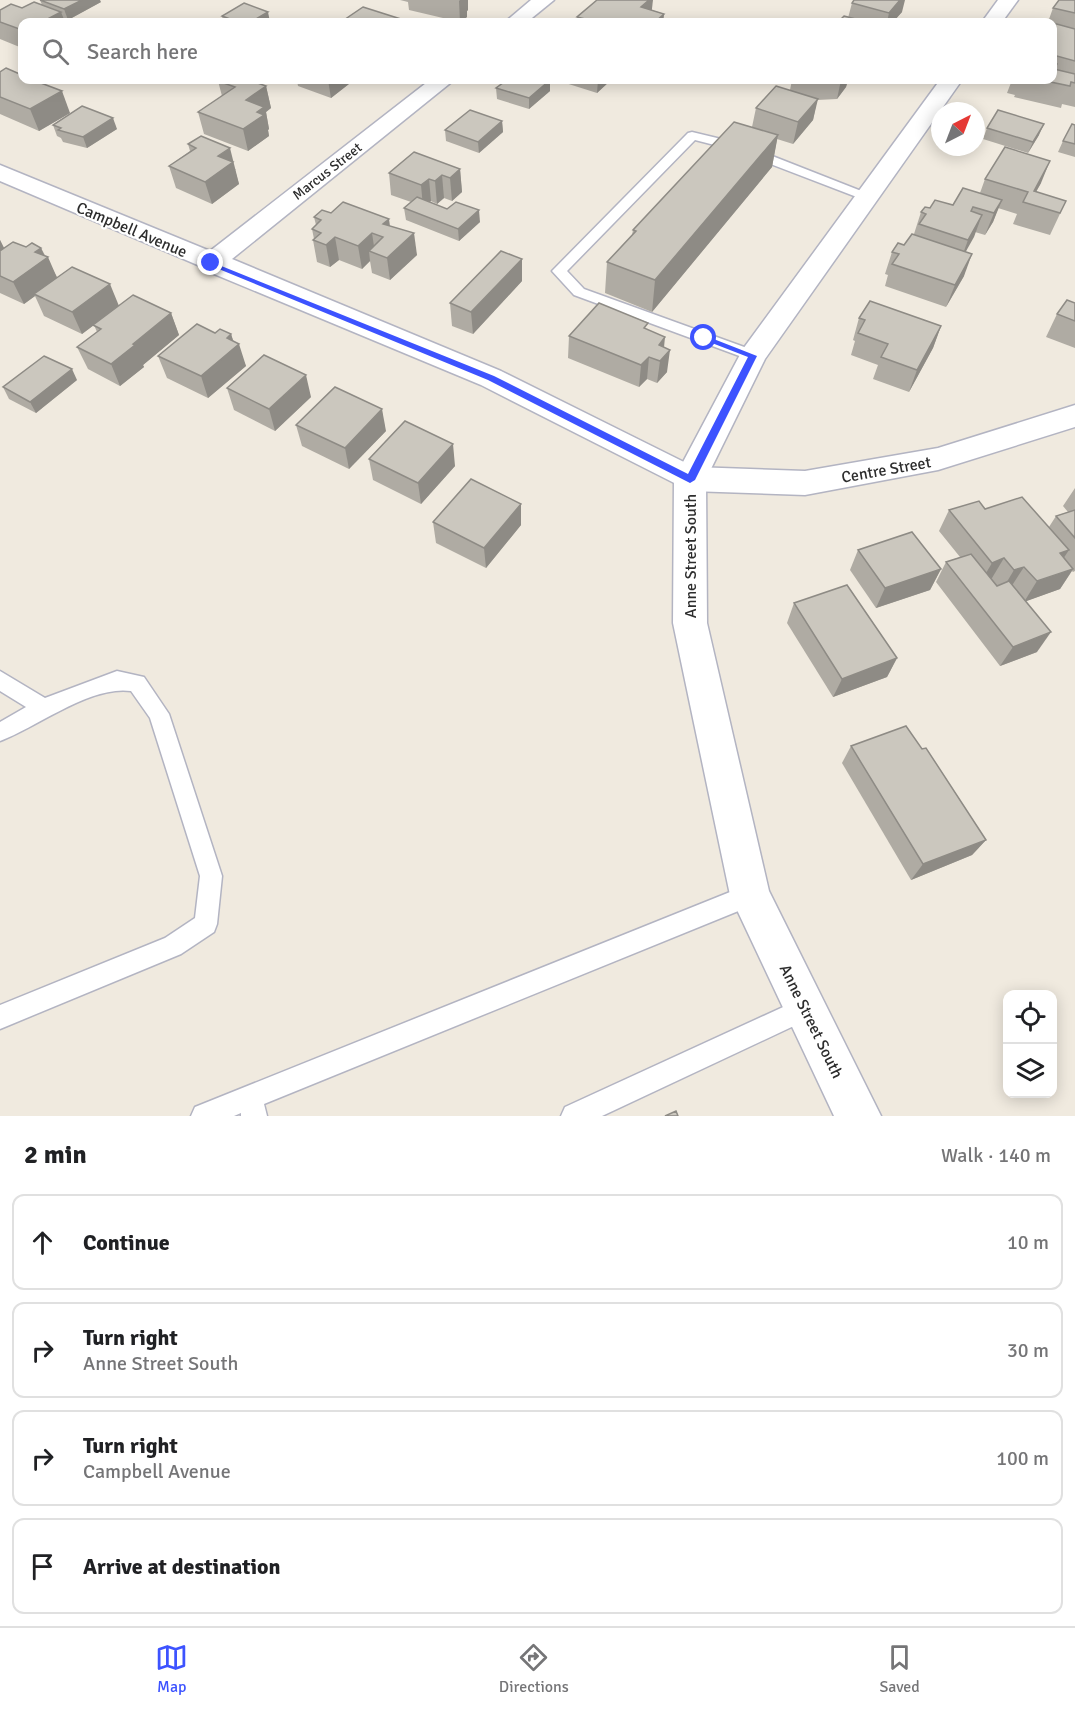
<!DOCTYPE html>
<html lang="en">
<head>
<meta charset="utf-8">
<style>
	body { margin:0; font-family:Signika,sans-serif; background:#f2f2f2; color:#202124 }
	.controls { position:absolute; right:18px; bottom:18px; display:grid; overflow:hidden; border-radius:12px; box-shadow:0 3px 15px #0003 }
	.controls button { width:54px; height:54px; display:grid; place-items:center; padding:0; border:0; border-bottom:2px solid #e0e0e0; background:#fff; color:#202124; font:30px sans-serif }
	.compass { position:absolute; left:931px; top:102px; width:54px; height:54px; border-radius:50%; background:#fff; box-shadow:0 3px 15px #0003; rotate:42deg }
	.stop { position:absolute; width:18px; height:18px; margin:-14px; border:4px solid #3d53ff; border-radius:50%; background:#fff }
	.stop.end { background:#3d53ff; border-color:#fff; box-shadow:0 2px 6px #0008 }
	.list { margin:0; padding:0; list-style:none }
	h2 { display:flex; justify-content:space-between; align-items:center; height:78px; margin:0; padding:0 24px; font-size:26px }
	h2 small { font-size:20px; font-weight:400; color:#757577 }
	.list li { display:grid; grid-template-columns:39px 1fr auto; gap:18px; align-items:center; box-sizing:border-box; height:96px; margin:0 12px 12px; padding:0 12px; border:2px solid #e0e0e0; border-radius:12px }
	.list b { display:block; font-size:22px; white-space:nowrap }
	.list p { margin:0; font-size:20px; white-space:nowrap; color:#757577 }
	.list em { font-size:20px; font-style:normal; color:#757577 }
	.icon { flex:none; width:33px; height:33px; fill:none; stroke:currentColor; stroke-width:2; stroke-linecap:round; stroke-linejoin:round }
	.map { position:relative; flex:none; width:1075px; height:1116px; overflow:hidden }
	.search { position:absolute; background:#fff; box-shadow:0 3px 15px #0003; left:18px; right:18px; top:18px; height:66px; display:flex; align-items:center; gap:15px; box-sizing:border-box; padding:0 21px; border-radius:12px; color:#757577; font-size:22px }
	.sheet { height:510px; background:#fff }
	nav { display:flex; justify-content:space-around; align-items:center; box-sizing:border-box; height:84px; border-top:2px solid #e0e0e0; background:#fff; font-size:16px; color:#757577 }
	nav a { display:grid; justify-items:center; gap:3px }
	nav .on { color:#3d53ff }
	.map>svg:first-child { display:block }
	.lines { fill:none; stroke-linecap:round; stroke-linejoin:round }
	.service-casing { stroke:#b3b4c2; stroke-width:3 }
	.minor-casing { stroke:#b3b4c2; stroke-width:3 }
	.tertiary-casing { stroke:#b3b4c2; stroke-width:3 }
	.service { fill:#fff; fill-rule:evenodd }
	.minor { fill:#fff; fill-rule:evenodd }
	.tertiary { fill:#fff; fill-rule:evenodd }
	.wall { fill:#afaba3 }
	.shaded-wall { fill:#8e8b85 }
	.building { fill:#cbc7be; stroke:#8e8b85; stroke-width:1.5 }
	.route { fill:#3d53ff }
	.labels { text-anchor:middle; stroke-width:4.5; stroke-linejoin:round; paint-order:stroke }
	.far-street-label { font-size:14px; fill:#2d2d2d; stroke:#fff }
	.street-label { font-size:16px; fill:#2d2d2d; stroke:#fff }
</style>
</head>
<body>
<div class="map">
<svg width="1075" height="1116" viewBox="0 0 1075 1116">
	<rect width="100%" height="100%" fill="#f0eadf"/>
	<g class="lines">
		<defs>
			<g id="service">
				<path d="M692,132L742,144L874,196L872,199H862L734,150L695,140L567,271L584,289L758,352L761,356L758,360L753,361L574,295L552,271L688,133Z"/>
				<path d="M0,671L45,698L117,671L144,677L169,714L222,876L217,924L214,932L181,954L0,1029V1005L165,938L195,918L200,876L150,718L131,691C91,685 37,727 0,741V722L26,707L0,691Z"/>
				<path d="M750,884L758,887L761,895L758,903L264,1104L267,1116H241V1113L234,1116H191L195,1107Z"/>
				<path d="M807,996L815,1000L819,1008L815,1016L602,1116H561L565,1107Z"/>
			</g>
			<g id="minor">
				<path d="M531,0H554L527,22H505Z"/>
				<path d="M430,80H454L232,259L501,371L694,467L805,471L938,448L1075,405V427L938,470L805,495L690,491L481,385L202,269L200,266L0,181V165L210,251Z"/>
			</g>
			<g id="tertiary">
				<path d="M998,0H1018L1002,22H982Z"/>
				<path d="M940,80H962L765,359L706,479L707,623L769,891L881,1116H834L730,895L673,623L674,479L743,349Z"/>
			</g>
		</defs>
		<use href="#service" class="service-casing"/>
		<use href="#minor" class="minor-casing"/>
		<use href="#tertiary" class="tertiary-casing"/>
		<use href="#service" class="service"/>
		<use href="#minor" class="minor"/>
		<use href="#tertiary" class="tertiary"/>
	</g>
	<g class="wall">
		<path d="M40,0L101,2L68,20L63,18L22,22V48L0,39V10L22,8L42,5Z"/>
		<path d="M400,0H468V10L467,11V17L460,22L409,10L408,2Z"/>
		<path d="M1075,0V107L1062,104L1061,108L1014,97L1015,95L1007,93L1012,80H1053V22H1048L1053,8Z"/>
		<path d="M852,3L902,12L893,22H838L848,18Z"/>
		<path d="M652,10L664,14L663,22H577V17Z"/>
		<path d="M222,16L270,22H223Z"/>
		<path d="M0,72L70,113L39,131L0,114Z"/>
		<path d="M295,80H294H354L331,98L298,86L297,81Z"/>
		<path d="M550,80V91L529,109L497,99L496,88Z"/>
		<path d="M556,80H611L597,93Z"/>
		<path d="M792,80H848L846,87L837,99L817,100L813,120L793,144L777,139L772,167L652,312L605,293L607,262L632,235L633,230L752,127L756,108L790,90Z"/>
		<path d="M218,81L266,86L271,108L266,112L269,129L268,130L269,136L248,151L204,134L198,112L222,96Z"/>
		<path d="M502,121L503,132L479,153L446,141L445,130Z"/>
		<path d="M53,125L117,129L87,148L63,142L61,138L57,136Z"/>
		<path d="M1075,125V157L1058,152L1063,141Z"/>
		<path d="M987,128L1039,135L1028,153L983,139Z"/>
		<path d="M201,136L236,170H235L239,184L212,204L176,188L169,166L190,151L188,144Z"/>
		<path d="M460,169L462,192L452,201L444,198L437,204L431,201L429,202L480,222L459,241L406,220L404,208L411,202L391,195L389,173Z"/>
		<path d="M985,179L1041,183L1036,192L1066,201L1050,235L1013,224L1017,214L998,208L993,222L985,235L975,232L965,251L964,276L946,307L885,286L888,275L885,274L892,252L904,245L914,234L921,212L930,208L953,205L980,193Z"/>
		<path d="M331,213L390,226L417,255L390,280L372,273L370,261L362,269L339,260L330,267L317,262L313,240L314,239L312,229L316,225L314,217Z"/>
		<path d="M0,240L4,248H41L57,277L119,306L171,313L179,335L143,365L144,367L120,386L88,369L77,347L97,332L94,325L82,334L44,316L35,296L24,304L0,293Z"/>
		<path d="M522,259V281L473,334L452,326L450,303Z"/>
		<path d="M1075,303V348L1046,337L1057,314Z"/>
		<path d="M859,318L941,326L933,348L909,392L873,379L878,365L851,355L855,341L853,340Z"/>
		<path d="M647,330L664,347L667,372L657,383L647,379L639,387L568,358L569,336Z"/>
		<path d="M215,333L231,334L233,340L246,366L208,398L167,378L158,356Z"/>
		<path d="M77,380L36,413L9,399L3,387Z"/>
		<path d="M227,388L311,397L275,431L234,410Z"/>
		<path d="M296,425L386,431L349,469L302,446Z"/>
		<path d="M369,459L455,466L421,504L373,480Z"/>
		<path d="M1075,488V571L1073,572L1072,571L1060,589L1026,601L1037,652L1000,666L936,582L946,562L960,557L939,531L949,510L985,509L1049,527L1056,516L1068,512L1063,506Z"/>
		<path d="M521,504V525L486,568L436,543L433,522Z"/>
		<path d="M858,550L941,569L930,590L876,608L850,570Z"/>
		<path d="M794,603L897,658L887,677L833,697L787,623Z"/>
		<path d="M851,746L922,749L986,840L972,855L911,880L842,763Z"/>
	</g>
	<g class="shaded-wall">
		<path d="M82,0H100L101,2L68,20L64,9Z"/>
		<path d="M460,0H468V10L467,11V17L460,22L459,1Z"/>
		<path d="M649,0H653L651,17L641,7Z"/>
		<path d="M900,0H905L902,12L893,22H887L889,13Z"/>
		<path d="M61,12L65,22H42Z"/>
		<path d="M268,12L270,22H251Z"/>
		<path d="M664,14L663,22H655Z"/>
		<path d="M328,80H354L331,98Z"/>
		<path d="M550,80V91L529,109V98Z"/>
		<path d="M598,80H611L597,93Z"/>
		<path d="M841,80H848L846,87L837,99Z"/>
		<path d="M266,86L271,108L266,112L269,129L268,130L269,136L248,151L243,129L246,100Z"/>
		<path d="M62,91L70,113L39,131L30,109Z"/>
		<path d="M818,99L813,120L793,144L798,122Z"/>
		<path d="M113,118L117,129L87,148L83,137Z"/>
		<path d="M502,121L503,132L479,153L478,142Z"/>
		<path d="M1044,124L1039,135L1028,153L1033,142Z"/>
		<path d="M778,135L772,167L652,312L655,280Z"/>
		<path d="M230,148L239,184L212,204L205,182L218,156Z"/>
		<path d="M1050,161L1041,183L1029,204L1034,191Z"/>
		<path d="M460,169L462,192L452,201L450,178Z"/>
		<path d="M442,175L444,198L437,204L435,181Z"/>
		<path d="M429,179L431,201L423,207L421,185Z"/>
		<path d="M1002,200L993,222L985,235L994,213Z"/>
		<path d="M479,210L480,222L459,241L458,229Z"/>
		<path d="M982,215L974,237L960,262L968,240Z"/>
		<path d="M389,219L392,241L383,224Z"/>
		<path d="M372,233L375,253L369,251L370,261L362,269L358,246Z"/>
		<path d="M414,233L417,255L390,280L387,258Z"/>
		<path d="M335,237L339,260L330,267L326,245Z"/>
		<path d="M0,240L6,252L0,256Z"/>
		<path d="M41,248L46,259L48,257L58,280L34,294L35,296L24,304L13,282L35,252Z"/>
		<path d="M972,254L964,276L946,307L955,285Z"/>
		<path d="M522,259V281L473,334L471,312Z"/>
		<path d="M110,284L119,306L82,334L72,312Z"/>
		<path d="M171,313L179,335L143,365L144,367L120,386L111,364L133,344Z"/>
		<path d="M941,326L933,348L909,392L917,370Z"/>
		<path d="M231,334L235,347L239,344L246,366L208,398L201,376L227,338Z"/>
		<path d="M665,337L663,358L670,350L667,372L657,383L660,361L659,345Z"/>
		<path d="M649,357L647,379L639,387L641,365Z"/>
		<path d="M72,369L77,380L36,413L30,402Z"/>
		<path d="M306,375L311,397L275,431L269,409Z"/>
		<path d="M382,409L386,431L349,469L345,448Z"/>
		<path d="M453,444L455,466L421,504L418,483Z"/>
		<path d="M521,504V525L486,568L484,548Z"/>
		<path d="M1069,550L1055,571L1060,553Z"/>
		<path d="M1004,558L992,578L980,583L992,563Z"/>
		<path d="M1024,567L1011,587L1002,590L1014,570Z"/>
		<path d="M941,569L930,590L876,608L885,588Z"/>
		<path d="M1073,569L1060,589L1024,602L1037,581Z"/>
		<path d="M1051,632L1037,652L1000,666L1013,647Z"/>
		<path d="M897,658L887,677L833,697L842,679Z"/>
		<path d="M986,840L972,855L911,880L923,864Z"/>
	</g>
	<g class="building">
		<path d="M40,0H82L64,9Z"/>
		<path d="M597,0H649L641,7L664,14L655,22H597L577,17Z"/>
		<path d="M854,0H900L889,13L852,3Z"/>
		<path d="M1059,0H1075V13L1053,8Z"/>
		<path d="M34,2L61,12L42,22H22V30L0,22V10L11,4L22,8Z"/>
		<path d="M244,3L268,12L251,22H238L222,16Z"/>
		<path d="M363,7L407,21L405,22H341Z"/>
		<path d="M844,16L867,22H838Z"/>
		<path d="M1053,23L1075,29V61L1053,55Z"/>
		<path d="M1053,63L1057,64L1054,69L1075,74V83L1071,82L1070,86L1041,80H1053Z"/>
		<path d="M6,68L22,75V80H33L62,91L30,109L0,97V72Z"/>
		<path d="M221,80H249L266,86L246,100L264,107L257,112L264,115L243,129L198,112L235,87L218,81Z"/>
		<path d="M507,80H550L529,98L496,88Z"/>
		<path d="M776,86L818,99L798,122L756,108Z"/>
		<path d="M82,106L113,118L83,137L58,130L61,128L53,125Z"/>
		<path d="M470,110L502,121L478,142L445,130Z"/>
		<path d="M998,110L1044,124L1033,142L987,128Z"/>
		<path d="M734,122L778,135L655,280L607,262L636,231L633,230Z"/>
		<path d="M1072,124L1075,125V144L1063,141Z"/>
		<path d="M201,136L230,148L218,156L233,162L205,182L169,166L196,148L188,144Z"/>
		<path d="M1005,147L1050,161L1034,191L1066,201L1060,213L1023,202L1028,192L985,179Z"/>
		<path d="M414,152L460,169L450,178L442,175L435,181L429,179L421,185L389,173Z"/>
		<path d="M963,188L1002,200L994,213L973,207L971,211L982,215L968,240L919,224L926,214L921,212L925,207L930,208L935,200L953,205Z"/>
		<path d="M417,197L447,209L456,202L479,210L458,229L404,208Z"/>
		<path d="M343,202L389,219L383,224L414,233L387,258L369,251L383,237L372,233L358,246L335,237L326,245L313,240L321,233L312,229L321,220L314,217L322,210L331,213Z"/>
		<path d="M912,234L972,254L955,285L892,264L899,254L892,252L898,243L904,245Z"/>
		<path d="M13,242L26,247L32,243L41,248L35,252L48,257L13,282L0,276V251Z"/>
		<path d="M501,251L522,259L471,312L450,303Z"/>
		<path d="M72,267L110,284L72,312L34,294Z"/>
		<path d="M133,295L171,313L133,344L135,345L111,364L77,347L101,329L93,325Z"/>
		<path d="M1067,300L1075,303V321L1057,314Z"/>
		<path d="M870,301L941,326L917,370L881,357L888,344L858,333L865,320L859,318Z"/>
		<path d="M599,303L648,323L644,328L665,337L659,345L670,350L660,361L649,357L641,365L569,336Z"/>
		<path d="M197,324L215,333L220,329L231,334L227,338L239,344L201,376L158,356Z"/>
		<path d="M264,355L306,375L269,409L227,388Z"/>
		<path d="M44,356L72,369L30,402L3,387Z"/>
		<path d="M335,387L382,409L345,448L296,425Z"/>
		<path d="M405,421L453,444L418,483L369,459Z"/>
		<path d="M471,479L521,504L484,548L433,522Z"/>
		<path d="M1022,497L1069,550L1060,553L1073,569L1037,581L1024,567L1014,570L1004,558L992,563L949,510L979,501L985,509Z"/>
		<path d="M1075,510V538L1056,516Z"/>
		<path d="M912,532L941,569L885,588L858,550Z"/>
		<path d="M971,554L997,586L1009,581L1051,632L1013,647L946,562Z"/>
		<path d="M847,585L897,658L842,679L794,603Z"/>
		<path d="M906,726L922,749L926,748L986,840L923,864L851,746Z"/>
		<path d="M676,1111L678,1116H665Z"/>
	</g>
	<path class="route" d="M209,261L494,376L688,474L748,357L699,338L706,336L757,356L695,480L690,483L488,380L209,265Z"/>
	<g class="labels">
		<g class="far-street-label">
			<text transform="translate(327 171) rotate(-38)" y="5">Marcus Street</text>
		</g>
		<g class="street-label">
			<text transform="translate(132 229) rotate(23)" y="6">Campbell Avenue</text>
			<text transform="translate(886 469) rotate(-10)" y="6">Centre Street</text>
			<text transform="translate(690 556) rotate(-90)" y="6">Anne Street South</text>
			<text transform="translate(812 1021) rotate(64)" y="6">Anne Street South</text>
		</g>
	</g>
</svg>
<div class="controls">
<button><svg class="icon" aria-label="locate" viewBox="0 0 24 24"><circle cx="12" cy="12" r="6"/><path d="M12 2v4M12 18v4M2 12h4M18 12h4"/></svg></button>
<button><svg class="icon" aria-label="layers" viewBox="0 0 24 24"><path d="M12 4l9 5-9 5-9-5zM3 14l9 5 9-5"/></svg></button>
</div>
<svg class="compass" viewBox="-18 -18 36 36"><path d="M0-13l5 13h-10z" fill="#e53935"/><path d="M0 13l5-13h-10z" fill="#757577"/></svg>
<div class="stop" style="left:704px;top:338px"></div>
<div class="stop end" style="left:211px;top:263px"></div>
<div class="search"><svg class="icon" aria-label="search" viewBox="0 0 24 24"><circle cx="10" cy="10" r="6"/><path d="M15 15l6 6"/></svg>Search here</div>
</div>
<section class="sheet">
<h2>2 min<small>Walk · 140 m</small></h2>
<ul class="list">
<li><svg class="icon" aria-label="ahead" viewBox="0 0 24 24"><path d="M12 20V5M6 11l6-6 6 6"/></svg><div><b>Continue</b></div><em>10 m</em></li>
<li><svg class="icon" aria-label="right" viewBox="0 0 24 24"><path d="M7 20v-9h11M14 6l5 5-5 5"/></svg><div><b>Turn right</b><p>Anne Street South</p></div><em>30 m</em></li>
<li><svg class="icon" aria-label="right" viewBox="0 0 24 24"><path d="M7 20v-9h11M14 6l5 5-5 5"/></svg><div><b>Turn right</b><p>Campbell Avenue</p></div><em>100 m</em></li>
<li><svg class="icon" aria-label="arrive" viewBox="0 0 24 24"><path d="M6 21V4h12l-3 4 3 4H6"/></svg><div><b>Arrive at destination</b></div></li>
</ul>
</section>
<nav>
<a class="on"><svg class="icon" aria-label="map" viewBox="0 0 24 24"><path d="M3 6l6-2 6 2 6-2v14l-6 2-6-2-6 2zM9 4v14M15 6v14"/></svg>Map</a>
<a><svg class="icon" aria-label="directions" viewBox="0 0 24 24"><path d="M12 3l9 9-9 9-9-9zM9 14v-3h6M13 9l2 2-2 2"/></svg>Directions</a>
<a><svg class="icon" aria-label="saved" viewBox="0 0 24 24"><path d="M7 4h10v16l-5-4-5 4z"/></svg>Saved</a>
</nav>
</body>
</html>
